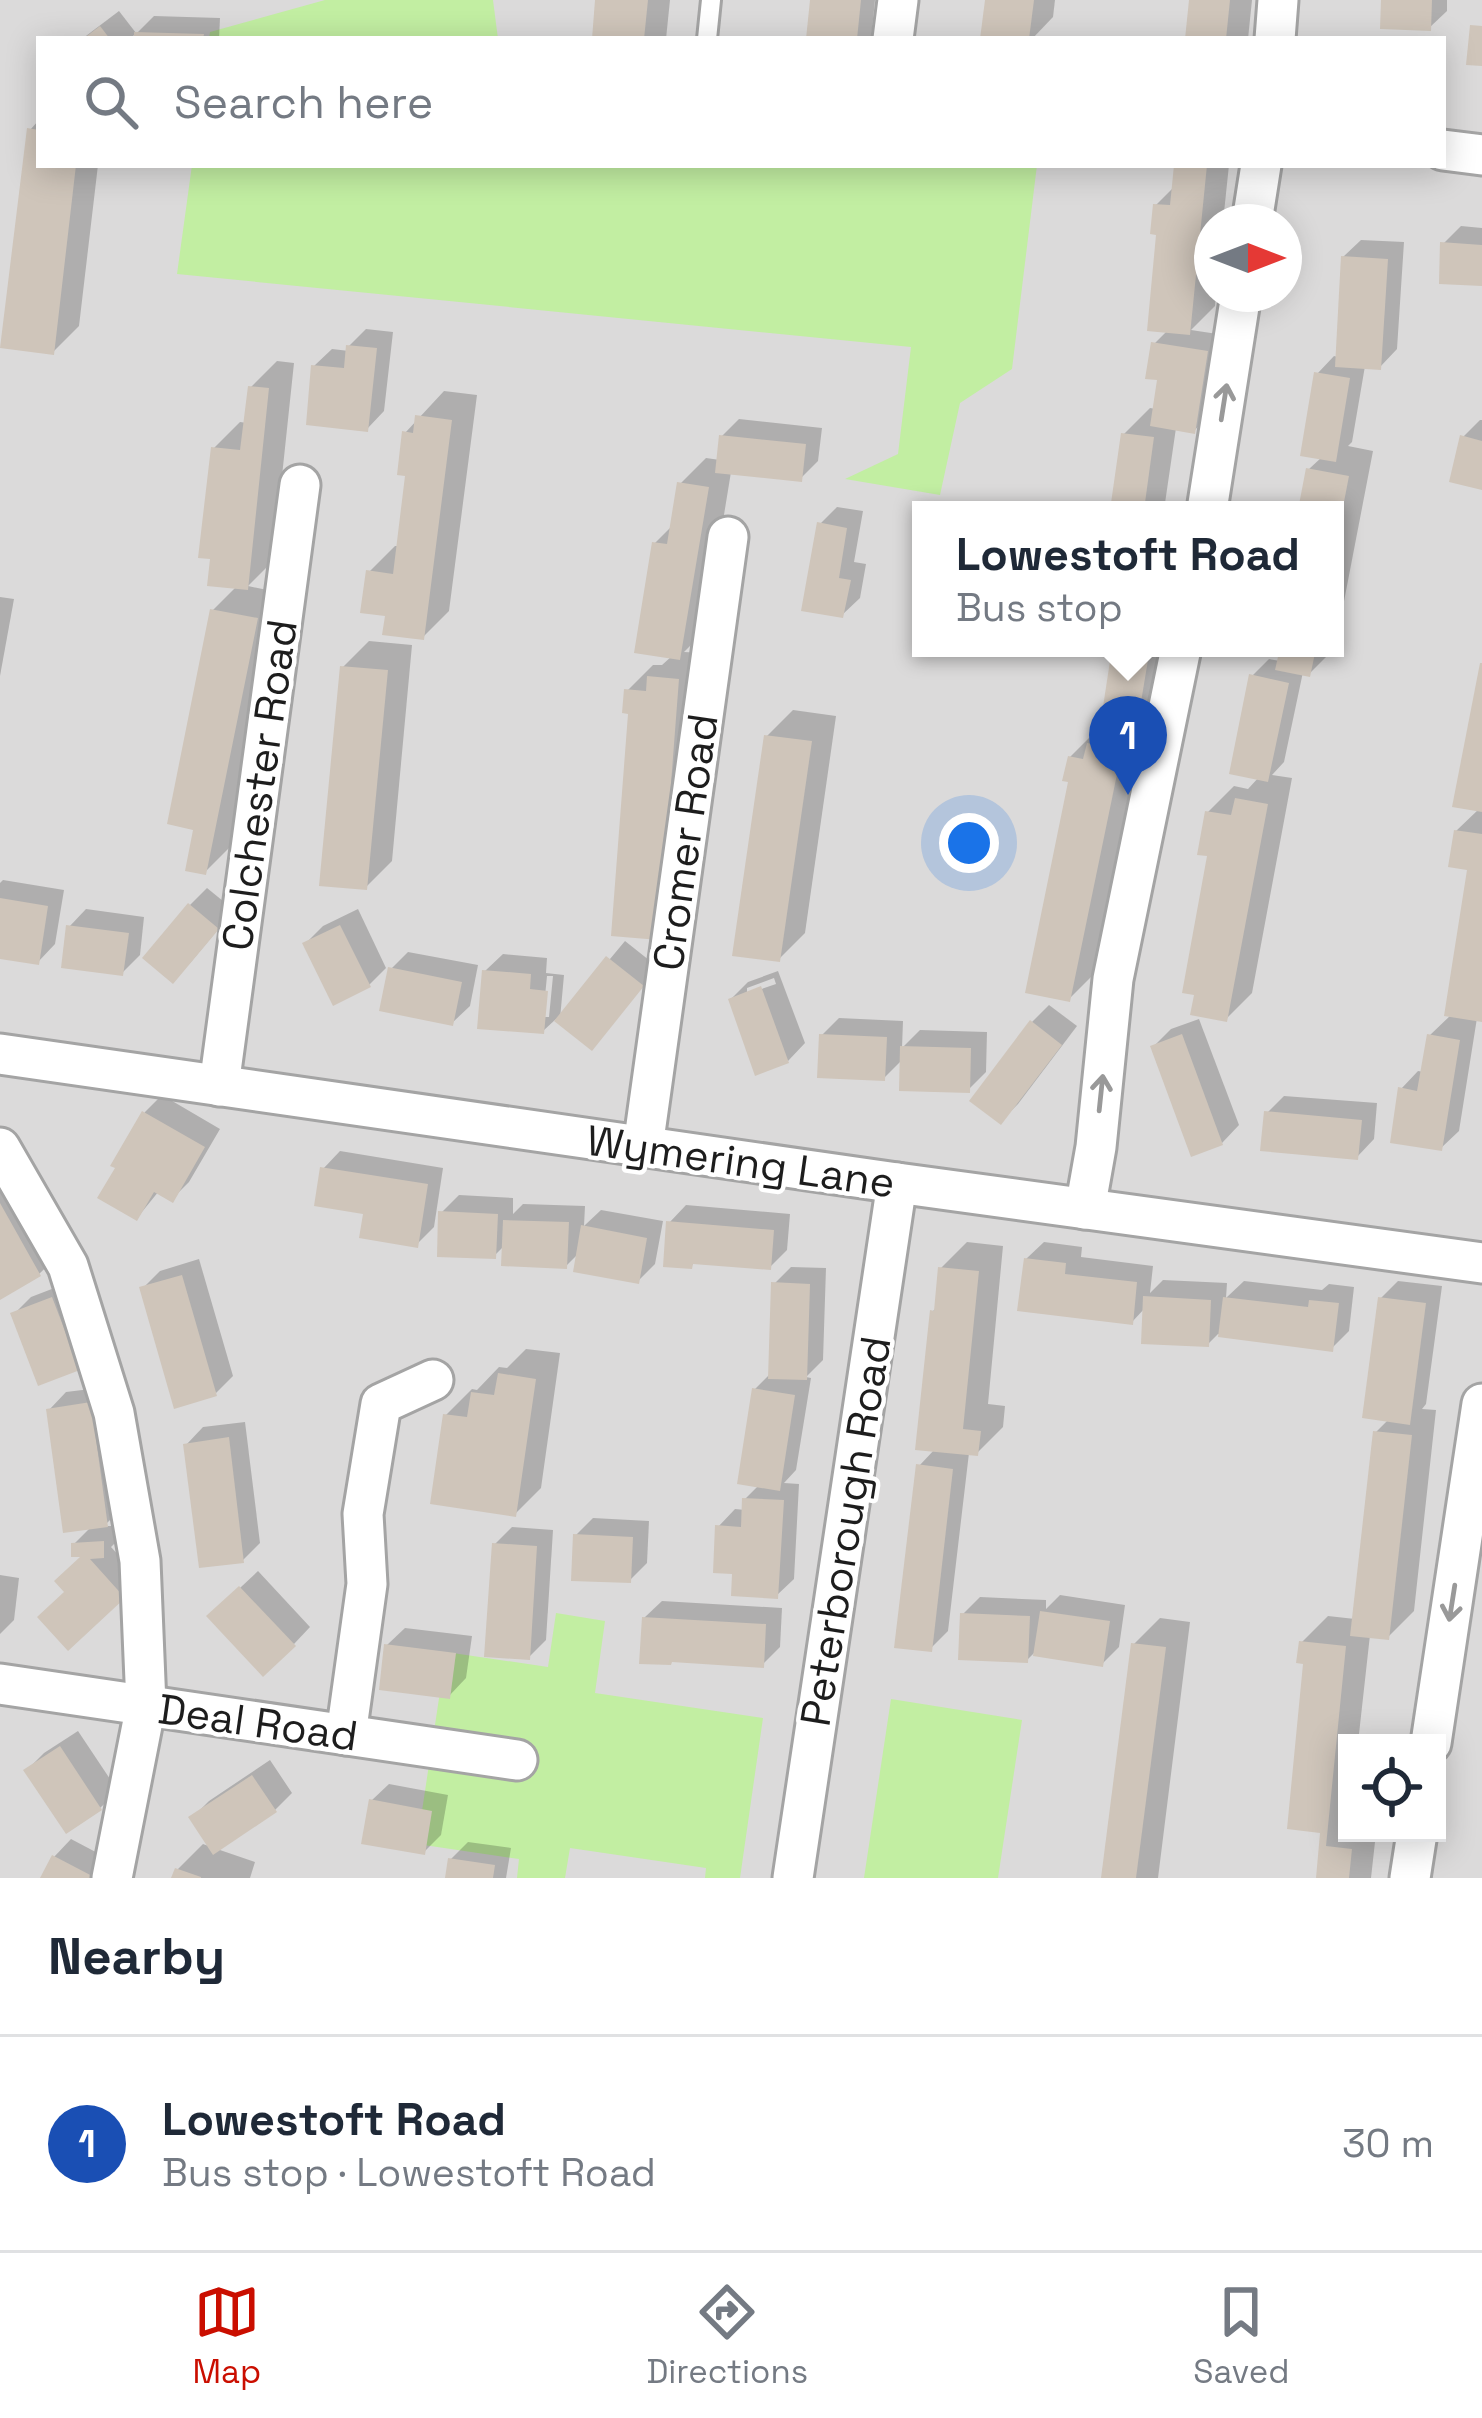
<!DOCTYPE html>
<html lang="en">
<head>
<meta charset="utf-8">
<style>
	body { margin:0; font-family:"Space Grotesk",sans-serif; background:#f6f6f7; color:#1f2937 }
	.controls { position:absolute; right:36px; bottom:36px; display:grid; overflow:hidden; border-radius:0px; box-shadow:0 6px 30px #0003 }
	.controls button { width:108px; height:108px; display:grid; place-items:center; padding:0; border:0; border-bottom:3px solid #e0e1e3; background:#fff; color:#1f2937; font:60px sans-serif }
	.compass { position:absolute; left:1194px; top:204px; width:108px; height:108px; border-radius:50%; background:#fff; box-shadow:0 6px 30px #0003; rotate:90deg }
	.you { position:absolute; left:969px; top:843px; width:42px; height:42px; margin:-30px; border:9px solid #fff; border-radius:50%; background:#1a73e8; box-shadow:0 0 0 18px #1a73e833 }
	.badge { display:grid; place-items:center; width:78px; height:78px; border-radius:50%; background:#ca0e00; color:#fff; font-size:39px; font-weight:700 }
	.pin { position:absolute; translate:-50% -99px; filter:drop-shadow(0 3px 6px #0008) }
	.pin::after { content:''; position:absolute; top:63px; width:42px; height:36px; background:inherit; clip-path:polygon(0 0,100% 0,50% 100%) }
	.popup { position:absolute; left:912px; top:501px; width:432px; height:156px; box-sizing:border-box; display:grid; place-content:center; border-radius:0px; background:#fff; filter:drop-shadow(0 3px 9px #0005); font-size:39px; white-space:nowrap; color:#747a83 }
	.popup b { font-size:45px; color:#1f2937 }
	.popup::after { content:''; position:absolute; left:50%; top:100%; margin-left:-24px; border:24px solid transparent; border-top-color:#fff }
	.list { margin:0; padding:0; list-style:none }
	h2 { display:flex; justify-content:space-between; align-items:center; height:156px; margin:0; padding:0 48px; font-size:51px }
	h2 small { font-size:39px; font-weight:400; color:#747a83 }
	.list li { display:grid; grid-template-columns:78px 1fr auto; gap:36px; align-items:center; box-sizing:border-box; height:216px; padding:0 48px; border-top:3px solid #e0e1e3 }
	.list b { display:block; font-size:45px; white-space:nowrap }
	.list p { margin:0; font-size:39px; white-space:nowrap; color:#747a83 }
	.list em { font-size:39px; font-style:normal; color:#747a83 }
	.icon { flex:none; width:66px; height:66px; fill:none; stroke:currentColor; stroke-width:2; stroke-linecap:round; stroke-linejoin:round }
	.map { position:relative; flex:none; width:1482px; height:1878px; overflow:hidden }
	.search { position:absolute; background:#fff; box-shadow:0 6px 30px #0003; left:36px; right:36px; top:36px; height:132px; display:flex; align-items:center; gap:30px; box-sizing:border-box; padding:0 42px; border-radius:0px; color:#747a83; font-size:45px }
	.sheet { height:372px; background:#fff }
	nav { display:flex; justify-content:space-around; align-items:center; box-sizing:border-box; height:168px; border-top:3px solid #e0e1e3; background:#fff; font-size:33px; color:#747a83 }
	nav a { display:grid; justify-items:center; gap:6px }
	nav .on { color:#ca0e00 }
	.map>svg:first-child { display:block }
	.residential { fill:#dbdada; fill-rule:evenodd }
	.grass { fill:#c2eea2 }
	.shadow { fill:#0003; fill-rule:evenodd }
	.building { fill:#cfc5ba }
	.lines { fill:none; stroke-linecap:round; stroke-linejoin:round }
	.lane-casing { stroke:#a4a4a4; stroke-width:24 }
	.street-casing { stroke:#a4a4a4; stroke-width:45 }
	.lane { stroke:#fff; stroke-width:18 }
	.street { stroke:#fff; stroke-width:39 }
	.oneway { stroke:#999 }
	.labels { text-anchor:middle; stroke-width:9; stroke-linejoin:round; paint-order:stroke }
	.street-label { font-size:42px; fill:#1d1d1d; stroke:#fff }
</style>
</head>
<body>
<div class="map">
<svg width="1482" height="1878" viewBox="0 0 1482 1878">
	<rect width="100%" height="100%" fill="#efece2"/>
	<path class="residential" d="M0,0H1482V1878H0ZM39,39H1443V165H39ZM1212,222H1284V294H1212ZM921,510H1335V648H921ZM1347,1743H1437V1833H1347Z"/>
	<g class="grass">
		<path d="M325,0H493L498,39H209L210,32Z"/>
		<path d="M192,165H1037L1012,369L960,403L940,495L845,479L898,454L911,347L177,274Z"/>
		<path d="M556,1613L605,1621L595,1693L763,1718L740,1878H705L706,1868L570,1848L565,1878H517L519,1859L417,1844L446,1652L548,1667Z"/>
		<path d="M891,1699L1022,1720L998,1878H864Z"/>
	</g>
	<g class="shadow">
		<path d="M598,0H670L666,39H595Z"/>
		<path d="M813,0H875L871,39H809Z"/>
		<path d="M988,0H1055L1053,17L1032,39H989Z"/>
		<path d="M1192,0H1252L1248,39H1188Z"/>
		<path d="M1384,0H1447V11L1429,28Z"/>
		<path d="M119,11L136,33L130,39H82Z"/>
		<path d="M154,16L220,18L219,39H137V33Z"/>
		<path d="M39,120V165H98L79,326L53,352L30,130Z"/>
		<path d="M1177,165H1229L1223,222H1212V294H1216L1215,306L1191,330L1224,335L1211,413L1194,431L1176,428L1164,510H1113L1124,434L1150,408L1156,409L1161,378L1154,344L1168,330L1156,205L1175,186Z"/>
		<path d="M1461,226L1482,228V283L1443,244Z"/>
		<path d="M1361,240L1404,242L1397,349L1380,367L1365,366L1352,442L1348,446L1373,451L1335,648V510H1301L1309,469L1322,457L1317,374L1334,356L1338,357L1343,257Z"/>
		<path d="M366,329L393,332L384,411L367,429L314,366L332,349L349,351V346Z"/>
		<path d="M277,361L294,363L273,561L248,586L282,593L231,846L205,872L197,827L213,610L237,586L214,448L240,422L247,423L251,387Z"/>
		<path d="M444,391L477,395L449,611L423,637L388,614L369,572L395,546H400L409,473L405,433Z"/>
		<path d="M739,419L822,428L818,461L801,478L731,472L705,631L684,652L704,653L684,911L627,691L653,665H662L672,656L655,543L673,525L680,484L706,458L720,460L722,436Z"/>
		<path d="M1480,420H1482V487L1463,437Z"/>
		<path d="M837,507L863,511L854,562L866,564L860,598L842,615L820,524Z"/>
		<path d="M0,597L14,599L0,676Z"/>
		<path d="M369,641L412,645L392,861L366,887L343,667Z"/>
		<path d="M1116,648H1163L1095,973L1069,999L1070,757L1096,731L1102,733Z"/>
		<path d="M1283,648H1335L1309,674L1303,672L1284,762L1272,775L1292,778L1252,993L1226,1019L1208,812L1234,786L1248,789L1259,777L1252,676L1269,659L1280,661Z"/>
		<path d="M1482,667V1019L1477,1018L1459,1131L1441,1148L1401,1089L1418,1071L1424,1072L1429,1036L1452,1014L1470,867L1456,831L1479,809Z"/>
		<path d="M793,710L836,716L805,933L779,959L767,736Z"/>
		<path d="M3,880L64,890L55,944L38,962L0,956V883Z"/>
		<path d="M207,888L234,910L190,963V905Z"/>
		<path d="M86,909L144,917L140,955L122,973L69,927Z"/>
		<path d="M358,909L386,968L369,985L306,943L323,926Z"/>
		<path d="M625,941L659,968L591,1047L556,1019L543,1031L485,971L503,954L547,958L546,973L564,975L560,1019ZM547,976H553L549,1017H543Z"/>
		<path d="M408,952L478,965L470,1006L452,1023L391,969Z"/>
		<path d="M778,971L805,1043L788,1061L731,999L748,982ZM774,978L776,984L747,994V988Z"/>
		<path d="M1049,1005L1077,1026L1018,1104L1001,1121L973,1100L1032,1022Z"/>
		<path d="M839,1018L903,1021L902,1048L920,1030L987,1032L986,1072L968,1090L903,1059L884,1078L822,1035Z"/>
		<path d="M1199,1019L1239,1125L1222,1143L1154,1046L1171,1029Z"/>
		<path d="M162,1095L220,1129L189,1182L172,1199L159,1191L137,1218L119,1167L114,1164L145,1112Z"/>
		<path d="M1284,1096L1377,1103L1374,1139L1357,1157L1267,1113Z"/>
		<path d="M340,1151L443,1168L434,1227L417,1244L367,1212L323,1169Z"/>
		<path d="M0,1164L57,1257L39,1274L0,1291Z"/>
		<path d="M459,1195L513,1198V1214L523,1204L585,1206L584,1226L601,1210L663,1221L655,1264L638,1281L579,1253L566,1266L505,1245L494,1256L441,1213Z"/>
		<path d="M686,1205L790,1214L787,1250L770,1267L696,1261L691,1266L669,1223Z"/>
		<path d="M967,1242L1003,1246L988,1404L1005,1406L1003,1427L977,1453H969L948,1631L930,1649L919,1466L935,1449L932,1312L937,1307L941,1268Z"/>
		<path d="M1044,1242L1082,1247L1081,1257L1153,1266L1150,1293L1163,1280L1227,1283L1226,1298L1244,1281L1322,1290L1329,1284L1354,1287L1349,1331L1332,1348L1218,1334L1208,1344L1145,1308L1132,1322L1026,1259Z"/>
		<path d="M199,1259L233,1376L216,1393L143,1288L160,1271Z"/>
		<path d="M791,1267L826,1268L823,1360L806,1377L811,1378L796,1470L784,1483L799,1484L794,1579L776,1596L735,1572L718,1527L735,1509L745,1510V1499L760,1484L755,1389L772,1372L774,1284Z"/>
		<path d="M1398,1281L1442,1286L1426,1404L1422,1409L1436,1410L1414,1611L1388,1637L1370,1635L1358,1743H1347V1833H1376L1371,1878H1319L1323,1830L1306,1661L1302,1642L1328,1616L1355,1619L1376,1432L1389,1419L1381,1298Z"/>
		<path d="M70,1282L96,1350L78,1367L14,1314L31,1297Z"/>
		<path d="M526,1349L560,1353L541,1488L515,1514L446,1415L472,1389L477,1390L499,1367L507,1368Z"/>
		<path d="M107,1387L123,1507L104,1526H120V1538L111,1547L140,1579L123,1596L67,1591L86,1554L74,1544L92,1526L49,1410L66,1392Z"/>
		<path d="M245,1422L260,1543L243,1560L186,1445L203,1427Z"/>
		<path d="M593,1518L649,1521L647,1563L630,1580L576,1535Z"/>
		<path d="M512,1527L553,1530L546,1640L529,1657L495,1544Z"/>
		<path d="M258,1571L310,1627L294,1644L210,1616Z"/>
		<path d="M0,1575L19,1578L14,1620L0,1634Z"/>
		<path d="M1060,1595L1125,1605L1119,1647L1102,1664L1034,1653L1027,1660L963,1614L980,1597L1046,1600V1609Z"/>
		<path d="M662,1601L782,1608L780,1647L763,1664L644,1618Z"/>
		<path d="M1160,1618L1190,1622L1158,1878H1104L1134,1644Z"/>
		<path d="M405,1628L472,1636L466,1678L449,1696L387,1645Z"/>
		<path d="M78,1731L118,1791L100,1808L27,1770L44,1753Z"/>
		<path d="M270,1760L292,1793L275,1810L217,1849L255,1862L250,1878H174L177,1870L203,1844L211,1847L192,1818L209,1801Z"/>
		<path d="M389,1784L448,1795L441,1835L424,1852L371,1801Z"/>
		<path d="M71,1839L107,1858L96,1878H43L54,1857Z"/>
		<path d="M468,1842L511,1848L506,1878H449L451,1859Z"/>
	</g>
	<g class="building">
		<path d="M595,0H648L644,39H592Z"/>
		<path d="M810,0H861L857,39H806Z"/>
		<path d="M985,0H1034L1029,39H980Z"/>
		<path d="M1189,0H1230L1226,39H1185Z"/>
		<path d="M1381,0H1432L1431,31L1380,29Z"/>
		<path d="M1470,25L1482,26V66L1466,65Z"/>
		<path d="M100,26L110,39H83Z"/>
		<path d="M134,32L204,34L203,39H134Z"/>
		<path d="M27,128L39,130V165H76L54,355L0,348Z"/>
		<path d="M1174,165H1207L1190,335L1147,331L1156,235L1150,234L1153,204L1170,205Z"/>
		<path d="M1440,242L1482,245V286L1439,284Z"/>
		<path d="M1341,256L1388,259L1381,370L1335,367Z"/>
		<path d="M1151,342L1208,351L1195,434L1150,426L1157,380L1145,379Z"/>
		<path d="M346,345L377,348L368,432L306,425L311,365L344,368Z"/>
		<path d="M1314,372L1350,378L1336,462L1300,456Z"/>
		<path d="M248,386L269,388L248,590L207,586L210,559L198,558L211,447L240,450Z"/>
		<path d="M415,415L452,420L424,640L382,635L385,616L360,613L366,570L393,574L405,476L397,475L402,431L413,433Z"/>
		<path d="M1121,433L1154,437L1144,510H1110Z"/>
		<path d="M719,435L806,444L802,482L715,473Z"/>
		<path d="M1460,435L1482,441V490L1449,482Z"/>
		<path d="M1306,468L1349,476L1337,538L1335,537V510H1298Z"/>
		<path d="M677,482L709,487L680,660L634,653L652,542L667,544Z"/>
		<path d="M817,522L847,528L839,578L851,580L843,618L801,611Z"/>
		<path d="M210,609L258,618L206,875L185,871L193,830L167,824Z"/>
		<path d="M1112,648L1149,654L1135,738L1099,733Z"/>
		<path d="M1280,648H1316L1310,677L1275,670Z"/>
		<path d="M1480,663H1482V812L1452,807Z"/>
		<path d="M340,666L388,670L367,890L319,886Z"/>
		<path d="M1249,674L1289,683L1268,782L1229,774Z"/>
		<path d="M647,676L679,679L659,940L611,936L628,714L622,713L624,689L646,691Z"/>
		<path d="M764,735L812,741L780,962L732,956Z"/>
		<path d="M1087,743L1122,750L1070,1002L1025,993L1068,782L1062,781L1068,756L1083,759Z"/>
		<path d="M1235,798L1268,804L1227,1022L1190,1015L1194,995L1182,993L1207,856L1197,855L1205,811L1231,815Z"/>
		<path d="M1454,830L1482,834V1022L1444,1016L1467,870L1448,867Z"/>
		<path d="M0,898L48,906L39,965L0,959Z"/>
		<path d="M188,903L219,929L173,984L142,958Z"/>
		<path d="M66,925L129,933L123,976L61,968Z"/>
		<path d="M340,925L371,987L333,1006L302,943Z"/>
		<path d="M606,956L644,986L592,1051L554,1021Z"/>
		<path d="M388,967L462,982L453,1026L379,1011Z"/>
		<path d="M482,970L531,974L530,989L548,991L544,1034L477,1029Z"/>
		<path d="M761,986L789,1063L755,1076L728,999Z"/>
		<path d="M1030,1020L1062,1045L1001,1125L969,1101Z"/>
		<path d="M819,1034L887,1037L885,1081L817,1078Z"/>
		<path d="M1182,1034L1223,1145L1191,1157L1150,1046Z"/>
		<path d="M1427,1034L1460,1040L1442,1151L1390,1143L1398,1087L1417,1091Z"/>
		<path d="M900,1046L971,1048L970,1093L899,1091Z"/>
		<path d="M142,1111L205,1147L173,1203L154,1192L137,1221L97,1198L115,1168L110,1166Z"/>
		<path d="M1264,1111L1362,1120L1358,1160L1260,1151Z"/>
		<path d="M320,1167L428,1184L418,1248L359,1238L363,1214L314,1206Z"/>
		<path d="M0,1203L41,1276L0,1300Z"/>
		<path d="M438,1211L498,1214L496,1259L437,1257Z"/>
		<path d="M503,1220L569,1222L567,1269L501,1266Z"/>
		<path d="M666,1221L774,1230L771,1270L693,1264L692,1269L663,1267Z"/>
		<path d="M581,1225L647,1238L639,1284L573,1272Z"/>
		<path d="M1024,1258L1066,1263L1065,1274L1137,1282L1133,1325L1017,1311Z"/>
		<path d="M938,1267L979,1271L963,1429L981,1431L978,1456L915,1450L930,1310L934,1311Z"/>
		<path d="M182,1275L217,1396L174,1409L139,1287Z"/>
		<path d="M771,1282L810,1284L807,1380L768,1379Z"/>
		<path d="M1143,1296L1211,1300L1209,1347L1141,1344Z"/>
		<path d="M52,1297L80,1370L38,1386L10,1313Z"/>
		<path d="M1223,1297L1308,1307L1309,1300L1339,1303L1333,1352L1218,1337Z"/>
		<path d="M1378,1297L1426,1303L1410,1425L1362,1418Z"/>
		<path d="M498,1373L536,1379L516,1517L430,1504L443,1414L467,1417L471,1392L494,1395Z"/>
		<path d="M752,1388L795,1395L780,1491L737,1484Z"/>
		<path d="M91,1402L108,1527L63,1533L46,1409Z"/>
		<path d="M1373,1431L1412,1435L1389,1640L1350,1636Z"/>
		<path d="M229,1437L244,1563L199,1568L183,1444Z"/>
		<path d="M916,1464L953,1469L932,1652L894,1648Z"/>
		<path d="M742,1498L784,1500L778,1599L731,1596L732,1574L713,1573L715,1525L741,1527Z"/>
		<path d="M573,1534L633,1537L631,1583L571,1581Z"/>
		<path d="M104,1541V1558L90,1559L125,1598L68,1651L37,1617L64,1592L54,1581L80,1557H71V1543Z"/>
		<path d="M492,1543L537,1546L530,1660L484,1657Z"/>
		<path d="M239,1586L296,1646L263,1677L206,1616Z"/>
		<path d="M1040,1611L1110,1621L1103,1667L1033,1656Z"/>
		<path d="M960,1613L1030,1616L1028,1663L958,1660Z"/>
		<path d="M642,1617L766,1624L764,1668L672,1662L671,1665L639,1664Z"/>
		<path d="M1299,1641L1346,1646L1326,1846L1352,1849L1349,1878H1316L1320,1833L1287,1829L1303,1664L1296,1663Z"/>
		<path d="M1131,1643L1166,1647L1136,1878H1101Z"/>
		<path d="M384,1644L456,1653L450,1699L379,1690Z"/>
		<path d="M60,1746L102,1810L66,1834L23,1770Z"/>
		<path d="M252,1775L277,1812L213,1855L188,1817Z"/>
		<path d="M369,1799L432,1811L425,1855L361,1844Z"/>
		<path d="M52,1855L96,1878H40Z"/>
		<path d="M448,1858L495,1865L493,1878H445Z"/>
		<path d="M175,1868L201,1877V1878H171Z"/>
	</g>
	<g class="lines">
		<defs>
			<path id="lane" d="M707,39L711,0"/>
			<g id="street">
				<path d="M893,39L898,0"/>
				<path d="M1275,39L1278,0"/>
				<path d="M1443,150L1482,155"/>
				<path d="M1252,222L1261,165"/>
				<path d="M1207,510L1241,294"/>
				<path d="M0,1054L897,1183L1482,1263"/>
				<path d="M219,1086L300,485"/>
				<path d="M643,1147L728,537"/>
				<path d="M0,1148L68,1266L114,1413L140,1561L146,1705L112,1878"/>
				<path d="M1085,1209L1096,1147L1113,979L1181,648"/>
				<path d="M0,1684L517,1760"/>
				<path d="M346,1735L367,1584L363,1514L381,1404L433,1380"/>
				<path d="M1431,1743L1482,1404"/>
				<path d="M793,1878L897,1183"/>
				<path d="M1410,1878L1417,1833"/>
			</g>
		</defs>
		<use href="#lane" class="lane-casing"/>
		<use href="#street" class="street-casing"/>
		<use href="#lane" class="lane"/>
		<use href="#street" class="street"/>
	</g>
	<defs><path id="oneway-shaft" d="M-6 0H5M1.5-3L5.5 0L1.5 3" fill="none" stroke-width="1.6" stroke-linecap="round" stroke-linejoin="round" transform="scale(3)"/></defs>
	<g class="oneway">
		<use href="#oneway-shaft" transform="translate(1224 402) rotate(-81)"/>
		<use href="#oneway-shaft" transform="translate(1101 1093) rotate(-84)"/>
		<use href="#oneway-shaft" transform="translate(1452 1603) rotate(99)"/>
	</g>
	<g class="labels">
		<g class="street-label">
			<text transform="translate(259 785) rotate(-82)" y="15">Colchester Road</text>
			<text transform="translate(685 842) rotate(-82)" y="15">Cromer Road</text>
			<text transform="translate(741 1161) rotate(8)" y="15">Wymering Lane</text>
			<text transform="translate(845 1531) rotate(-81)" y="15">Peterborough Road</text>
			<text transform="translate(258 1722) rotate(8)" y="15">Deal Road</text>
		</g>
	</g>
</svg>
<div class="controls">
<button><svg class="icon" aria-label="locate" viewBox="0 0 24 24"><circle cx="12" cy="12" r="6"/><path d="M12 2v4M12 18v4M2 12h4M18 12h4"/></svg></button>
</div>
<svg class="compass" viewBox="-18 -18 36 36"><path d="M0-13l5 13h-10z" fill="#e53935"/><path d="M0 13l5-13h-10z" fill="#747a83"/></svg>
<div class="you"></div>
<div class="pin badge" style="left:1128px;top:795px;background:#1a4fb4">1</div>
<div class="popup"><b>Lowestoft Road</b>Bus stop</div>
<div class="search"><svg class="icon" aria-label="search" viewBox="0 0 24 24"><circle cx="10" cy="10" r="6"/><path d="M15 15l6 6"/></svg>Search here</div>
</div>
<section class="sheet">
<h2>Nearby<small></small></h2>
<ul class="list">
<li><span class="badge" style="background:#1a4fb4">1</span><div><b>Lowestoft Road</b><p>Bus stop · Lowestoft Road</p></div><em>30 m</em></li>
</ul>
</section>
<nav>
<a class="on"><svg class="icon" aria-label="map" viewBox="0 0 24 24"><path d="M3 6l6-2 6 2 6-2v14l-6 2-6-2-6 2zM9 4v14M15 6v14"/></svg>Map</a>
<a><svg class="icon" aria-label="directions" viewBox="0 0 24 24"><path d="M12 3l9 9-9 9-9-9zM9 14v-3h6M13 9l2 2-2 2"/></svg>Directions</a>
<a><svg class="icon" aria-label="saved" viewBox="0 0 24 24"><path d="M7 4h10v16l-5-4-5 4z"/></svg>Saved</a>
</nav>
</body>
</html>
